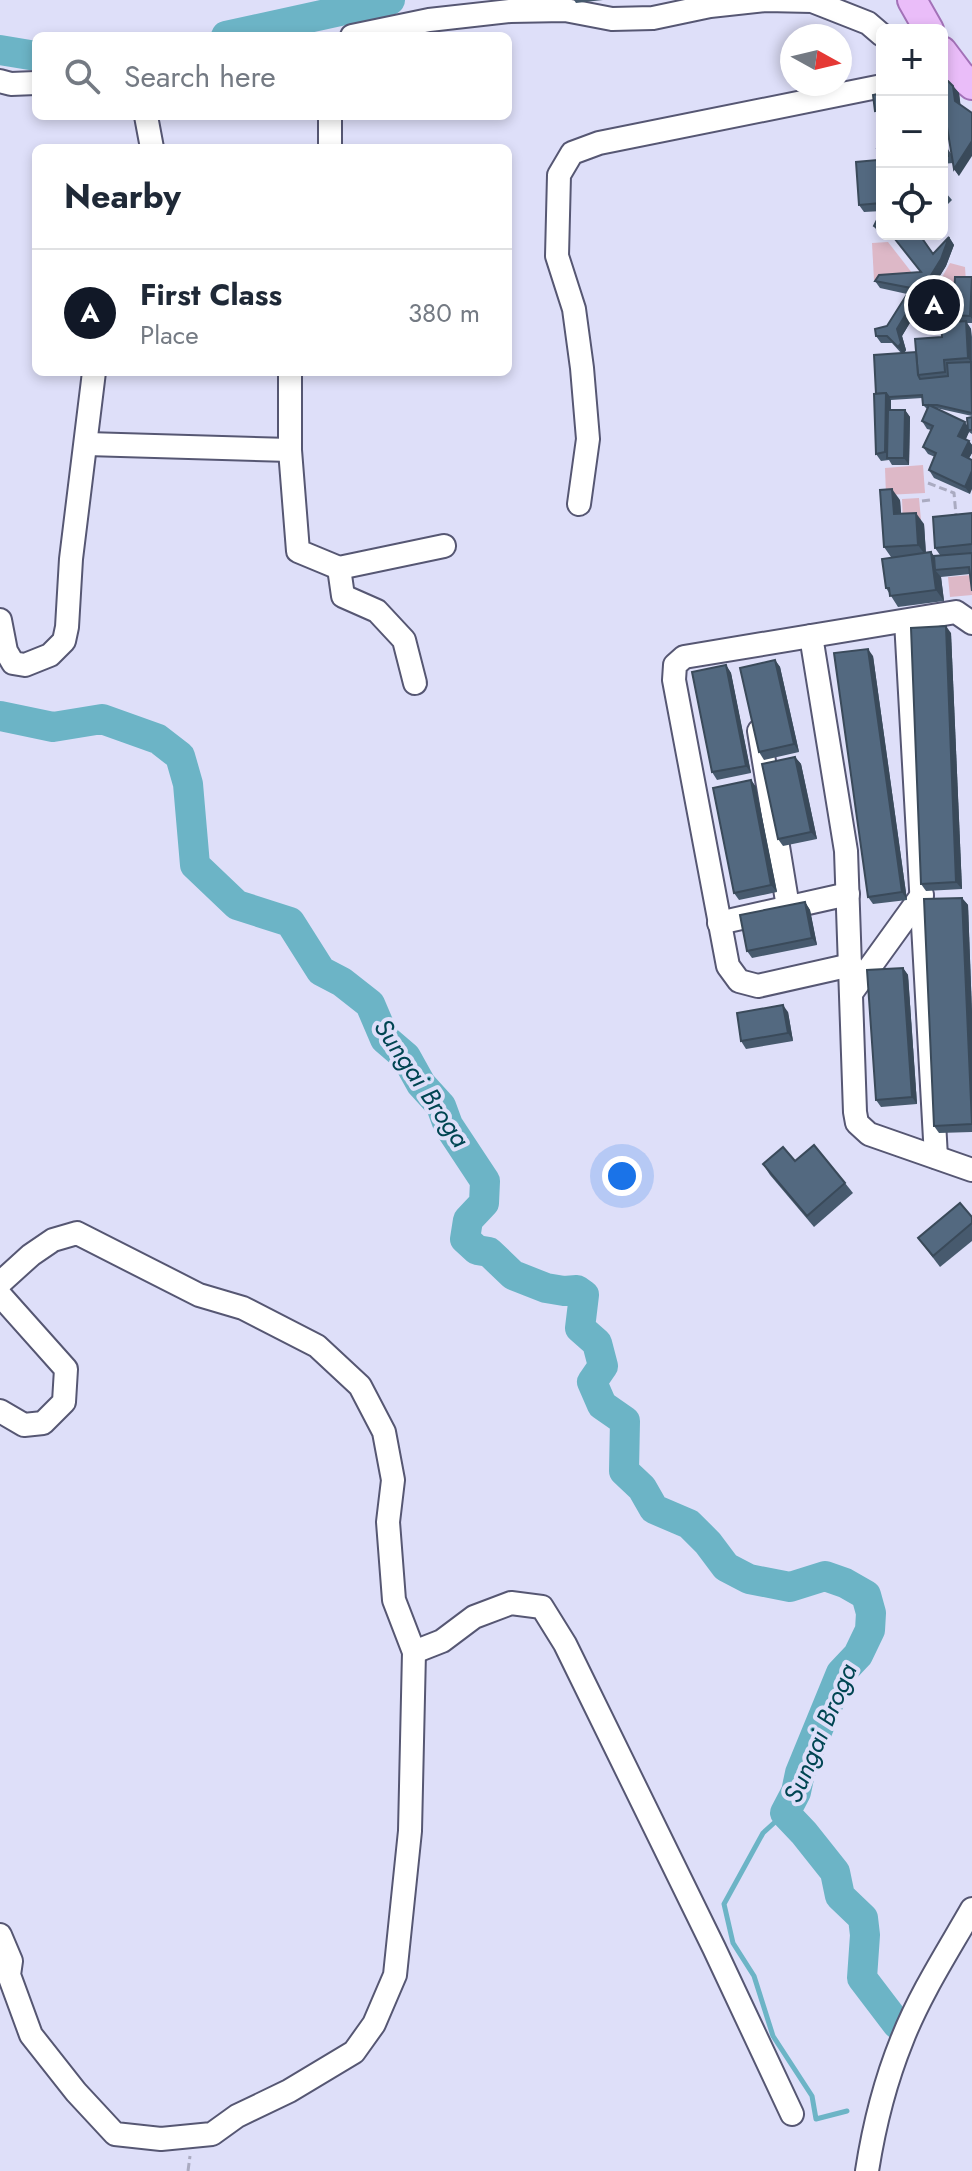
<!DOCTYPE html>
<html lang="en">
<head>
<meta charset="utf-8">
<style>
	body { margin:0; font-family:Jost,sans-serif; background:#f2f2f3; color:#1f2937 }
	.controls { position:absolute; right:24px; top:24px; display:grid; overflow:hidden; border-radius:12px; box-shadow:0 4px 12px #0003 }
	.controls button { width:72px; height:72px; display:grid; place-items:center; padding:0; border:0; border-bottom:2px solid #e0e1e3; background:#fff; color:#1f2937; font:40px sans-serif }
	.compass { position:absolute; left:780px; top:24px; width:72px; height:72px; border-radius:50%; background:#fff; box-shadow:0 4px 12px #0003; rotate:98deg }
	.you { position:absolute; left:622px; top:1176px; width:28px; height:28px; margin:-20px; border:6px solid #fff; border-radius:50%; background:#1a73e8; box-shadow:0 0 0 12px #1a73e833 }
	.badge { display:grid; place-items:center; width:52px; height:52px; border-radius:50%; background:#111827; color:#fff; font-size:26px; font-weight:700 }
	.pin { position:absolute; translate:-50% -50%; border:4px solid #fff; box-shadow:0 2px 8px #0006 }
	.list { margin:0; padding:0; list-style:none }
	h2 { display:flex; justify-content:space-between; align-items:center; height:104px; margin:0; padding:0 32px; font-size:34px }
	h2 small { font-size:26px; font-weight:400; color:#747a83 }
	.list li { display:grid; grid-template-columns:52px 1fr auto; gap:24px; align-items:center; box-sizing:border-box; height:128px; padding:0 32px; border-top:2px solid #e0e1e3 }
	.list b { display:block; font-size:30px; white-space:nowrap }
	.list p { margin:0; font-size:26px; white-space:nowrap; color:#747a83 }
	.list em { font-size:26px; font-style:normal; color:#747a83 }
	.icon { flex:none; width:44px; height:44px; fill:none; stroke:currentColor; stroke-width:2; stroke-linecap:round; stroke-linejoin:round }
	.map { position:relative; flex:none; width:972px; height:2171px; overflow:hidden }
	.search { position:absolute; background:#fff; box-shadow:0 4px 12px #0003; left:32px; top:32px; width:480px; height:88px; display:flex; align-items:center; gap:20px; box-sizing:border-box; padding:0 28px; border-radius:12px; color:#747a83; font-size:30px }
	.panel { position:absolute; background:#fff; box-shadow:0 4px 12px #0003; left:32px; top:144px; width:480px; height:232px; border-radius:12px }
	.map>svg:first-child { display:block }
	.green { fill:#ddb8c7 }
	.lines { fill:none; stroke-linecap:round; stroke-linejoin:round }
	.stream { stroke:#6cb4c6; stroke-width:5 }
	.river { stroke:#6cb4c6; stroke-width:30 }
	.minor-casing { stroke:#565773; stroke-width:26 }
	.major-casing { stroke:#a372b8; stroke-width:32 }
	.path { stroke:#aaabc1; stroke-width:3; stroke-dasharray:8 4; stroke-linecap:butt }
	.minor { stroke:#fff; stroke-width:22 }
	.major { stroke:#eabdf9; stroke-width:28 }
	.wall { fill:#475a6e; fill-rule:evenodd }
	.shaded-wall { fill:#3a4a5a }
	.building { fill:#536980; stroke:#3a4a5a; stroke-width:2 }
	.labels { text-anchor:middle; stroke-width:8; stroke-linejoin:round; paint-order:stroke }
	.water-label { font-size:26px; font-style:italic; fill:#004552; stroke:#dedff9 }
</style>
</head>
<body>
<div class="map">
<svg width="972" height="2171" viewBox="0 0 972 2171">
	<rect width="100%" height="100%" fill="#dedff9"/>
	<g class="green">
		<path d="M888,242L916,278L874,280L872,243Z"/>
		<path d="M950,263L965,267L966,282H958L957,325H949L936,288Z"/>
		<path d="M923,465L925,493L886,495L885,468Z"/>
		<path d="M919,498L921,520L903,522L902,499Z"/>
		<path d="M971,575L972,595L950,597L948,577Z"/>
	</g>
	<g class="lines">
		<path class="stream" d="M785,1813L763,1833L724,1904L733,1943L754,1976L773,2036L812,2096L816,2119L847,2111"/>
		<g class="river">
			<path d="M226,36L390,0"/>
			<path d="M0,50L36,56"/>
			<path d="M0,716L53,727L102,719L158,739L180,756L188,784L195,865L237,905L290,922L321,971L342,982L370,1004L385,1039L406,1057L421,1084L441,1106L448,1125L485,1181L484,1203L468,1220L465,1239L477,1250L489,1252L513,1275L546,1288L564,1291L577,1290L584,1295L580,1328L597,1343L603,1366L592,1382L602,1405L625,1421L624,1471L642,1488L654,1509L689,1524L708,1543L726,1567L749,1579L790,1587L825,1576L845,1583L866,1595L871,1613L870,1630L858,1655L841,1673L800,1773L796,1792L785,1813L804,1833L835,1872L840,1896L863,1918L865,1935L862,1978L897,2024"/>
		</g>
		<defs>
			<g id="minor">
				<path d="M352,36L429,20L510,11L565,10L612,19L653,18L710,6L766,0L812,1L868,23L882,35"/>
				<path d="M0,81L11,84L36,83"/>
				<path d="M146,116L152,148"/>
				<path d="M330,148V116"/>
				<path d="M290,372V450L298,551L339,568L444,546"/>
				<path d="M87,444L290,450"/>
				<path d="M579,504L588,439L582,368L574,309L557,256L559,175L572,153L599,143L882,86"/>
				<path d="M339,568L343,596L377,611L404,640L415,683"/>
				<path d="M0,620L6,651L13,663L25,665L50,655L64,641L67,627L71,559L94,372"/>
				<path d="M906,621L936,1157"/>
				<path d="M811,636L846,851L855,1112L857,1123L869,1134L972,1170"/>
				<path d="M759,731L788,907"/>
				<path d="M719,923L848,894"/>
				<path d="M851,965L758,986L739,981L728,966L674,680L675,665L684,657L956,612L972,623"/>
				<path d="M852,992L922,895"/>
				<path d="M0,1283L31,1255L53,1240L77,1233L199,1295L243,1308L317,1346L360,1386L384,1432L393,1480L388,1522L394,1600L414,1652L410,1831L395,1975L374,2024L354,2052L289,2091L237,2116L212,2134L161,2139L115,2134L76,2092L31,2035L9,1975L11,1961L0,1935"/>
				<path d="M0,1295L66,1369L64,1402L43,1423L24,1425L0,1411"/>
				<path d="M414,1652L442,1641L474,1617L511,1603L542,1607L565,1644L714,1948L792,2114"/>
				<path d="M867,2171C874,2126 885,2082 902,2040C920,1994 948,1951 972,1909"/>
			</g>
			<g id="major">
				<path d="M912,0L929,30"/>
				<path d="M942,51L960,75L972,85"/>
			</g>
		</defs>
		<use href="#minor" class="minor-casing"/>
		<use href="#major" class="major-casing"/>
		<g class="path">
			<path d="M928,483L954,493L956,515"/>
			<path d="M922,501L930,500"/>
			<path d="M188,2171L190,2156"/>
		</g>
		<use href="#minor" class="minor"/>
		<use href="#major" class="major"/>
	</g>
	<g class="wall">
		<path d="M574,0H603L576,3Z"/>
		<path d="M953,86L959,93L960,104L959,176L954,169L953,163L942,164V149L947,148L952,155Z"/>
		<path d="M877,160L882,167V234H885L882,235L879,234L874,226L882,211L864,212L859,205Z"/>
		<path d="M942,192L946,193L952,200L948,204L942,205Z"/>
		<path d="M949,237L954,245L946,266L933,287L946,323L957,322L953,315L972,278V323H967L971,329L972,337V416L936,408L968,426L972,417V434L969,432L965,439L969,441L972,445V453L969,458L970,494L934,478L929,470L935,457L928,454L923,447L931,430L927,429L922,421L927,409L923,405L922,398L891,400V410H905L910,417L909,465H892L889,460L881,461L876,454V394L901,353L892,343H881L876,336L887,326L907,294L880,288L875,281L920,272L933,254ZM923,301L930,307L941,326L942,337L916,352H905L906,350L902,336Z"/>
		<path d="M900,500L901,514L924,524L926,553L931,552L934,556L940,555L935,548L972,513V592L970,574L941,577L944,601L898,607L886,588L891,557L884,547Z"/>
		<path d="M951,633L962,889L926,891L921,884Z"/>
		<path d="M873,656L907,900L873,904L868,897Z"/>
		<path d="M775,660L780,667L799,752L764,760L759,752Z"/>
		<path d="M726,665L731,673L751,773L717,780L712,772Z"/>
		<path d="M795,757L801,764L817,839L783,846L778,839Z"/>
		<path d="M751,780L756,787L777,892L739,900L734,893Z"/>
		<path d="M962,898L968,905L972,1013V1132L939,1133L934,1126Z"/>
		<path d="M805,902L810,910L817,945L752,958L747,951Z"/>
		<path d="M903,968L908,975L917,1104L881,1107L876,1100Z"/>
		<path d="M788,1012L793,1041L746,1049L741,1041Z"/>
		<path d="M795,1161L845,1183L853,1193L814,1227L770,1175L763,1164Z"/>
		<path d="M972,1217V1241L940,1267L918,1238Z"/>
	</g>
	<g class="shaded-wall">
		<path d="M953,86L959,93L961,108L955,101Z"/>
		<path d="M972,141V156L959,176L954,169Z"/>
		<path d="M877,160L882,167V205L881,203Z"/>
		<path d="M949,237L954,245L946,266L933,287L948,326L942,318L928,280Z"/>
		<path d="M972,278V319L970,316Z"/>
		<path d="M918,294L923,301L902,336L906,350L903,354L898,347L897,329Z"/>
		<path d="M966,321L971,329L972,383L971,362L968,358Z"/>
		<path d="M886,393L891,400V458H889L885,452Z"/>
		<path d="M905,410L910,417L909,465L904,458Z"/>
		<path d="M965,422L970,430H968L969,432L964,444L958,436Z"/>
		<path d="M969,441L972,445V453L967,462L962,455Z"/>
		<path d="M972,471V489L970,494L965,487Z"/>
		<path d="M892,489L900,500L902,525L894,514Z"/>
		<path d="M916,513L924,524L926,556L918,545Z"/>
		<path d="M931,552L939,563L935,570L941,577L944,601L936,590Z"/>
		<path d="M946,626L951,633L962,889L956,882Z"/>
		<path d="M868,649L873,656L907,900L902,892Z"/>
		<path d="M775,660L780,667L799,752L794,744Z"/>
		<path d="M726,665L731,673L751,773L746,766Z"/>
		<path d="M795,757L801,764L817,839L811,832Z"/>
		<path d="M751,780L756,787L777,892L771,885Z"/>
		<path d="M962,898L968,905L972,1013V1125Z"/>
		<path d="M805,902L810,910L817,945L812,938Z"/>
		<path d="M903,968L908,975L917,1104L912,1097Z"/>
		<path d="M783,1005L788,1012L793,1041L788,1033Z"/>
	</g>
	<g class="building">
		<path d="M942,81H948L953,86L955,101L972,113V141L954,169L942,97Z"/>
		<path d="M882,93V110L875,111L873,95Z"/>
		<path d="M882,148V162L877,149Z"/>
		<path d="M947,148L948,156H942V149Z"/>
		<path d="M877,160L881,203L859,205L856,162Z"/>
		<path d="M882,210V226L877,228L874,226Z"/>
		<path d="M891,234H919L933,254L949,237L941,259L928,280L942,318L937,320L927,302L918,294L897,329L901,343L898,347L887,336H876L875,329L887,326L911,288L875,281L879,275L921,272Z"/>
		<path d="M955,277H972L970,316L953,315Z"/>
		<path d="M966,321L968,358L944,360L945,372L918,375L915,339L942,337L941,323Z"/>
		<path d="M916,352L918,375L920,379L948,376L947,363L971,362L972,413L937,405H923L922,395L889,397L886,393L876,394L874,355Z"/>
		<path d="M886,393L885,452L876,454L874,394Z"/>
		<path d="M929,405L965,422L958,436L969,441L962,455L972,460V471L965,487L929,470L936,453L923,447L933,426L922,421Z"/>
		<path d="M888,410H905L904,458H887Z"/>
		<path d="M972,417V430H968L967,418Z"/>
		<path d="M892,489L894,514L916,513L918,545L884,547L880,490Z"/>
		<path d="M972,513V544L935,548L933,517Z"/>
		<path d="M931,552L936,590L890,596L889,588H886L882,559Z"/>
		<path d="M972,553V591L969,567L935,570L934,556Z"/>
		<path d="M946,626L956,882L921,884L911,628Z"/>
		<path d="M868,649L902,892L868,897L834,653Z"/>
		<path d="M775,660L794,744L759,752L740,668Z"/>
		<path d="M726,665L746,766L712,772L692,672Z"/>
		<path d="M795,757L811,832L778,839L762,764Z"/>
		<path d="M751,780L771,885L734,893L713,788Z"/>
		<path d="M962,898L972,1124L934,1126L924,899Z"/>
		<path d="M805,902L812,938L747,951L740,915Z"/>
		<path d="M903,968L912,1097L876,1100L867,970Z"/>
		<path d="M783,1005L788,1033L741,1041L737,1013Z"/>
		<path d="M814,1145L845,1183L807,1216L763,1164L783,1147L795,1161Z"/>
		<path d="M960,1203L972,1217V1223L933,1256L918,1238Z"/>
	</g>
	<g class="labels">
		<g class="water-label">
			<text transform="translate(422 1083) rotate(56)" y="9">Sungai Broga</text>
			<text transform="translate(820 1733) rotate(-67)" y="9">Sungai Broga</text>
		</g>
	</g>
</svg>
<div class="controls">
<button>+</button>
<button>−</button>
<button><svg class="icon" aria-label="locate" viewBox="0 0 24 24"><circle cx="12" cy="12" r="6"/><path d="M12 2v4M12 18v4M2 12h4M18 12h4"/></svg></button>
</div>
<svg class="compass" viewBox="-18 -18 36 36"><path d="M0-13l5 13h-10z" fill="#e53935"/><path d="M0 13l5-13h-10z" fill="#747a83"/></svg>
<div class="you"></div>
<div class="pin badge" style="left:934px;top:305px">A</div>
<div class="search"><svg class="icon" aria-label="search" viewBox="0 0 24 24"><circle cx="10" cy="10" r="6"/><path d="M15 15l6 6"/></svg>Search here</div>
<section class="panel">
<h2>Nearby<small></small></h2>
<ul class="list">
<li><span class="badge">A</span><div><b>First Class</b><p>Place</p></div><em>380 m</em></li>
</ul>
</section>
</div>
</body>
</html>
